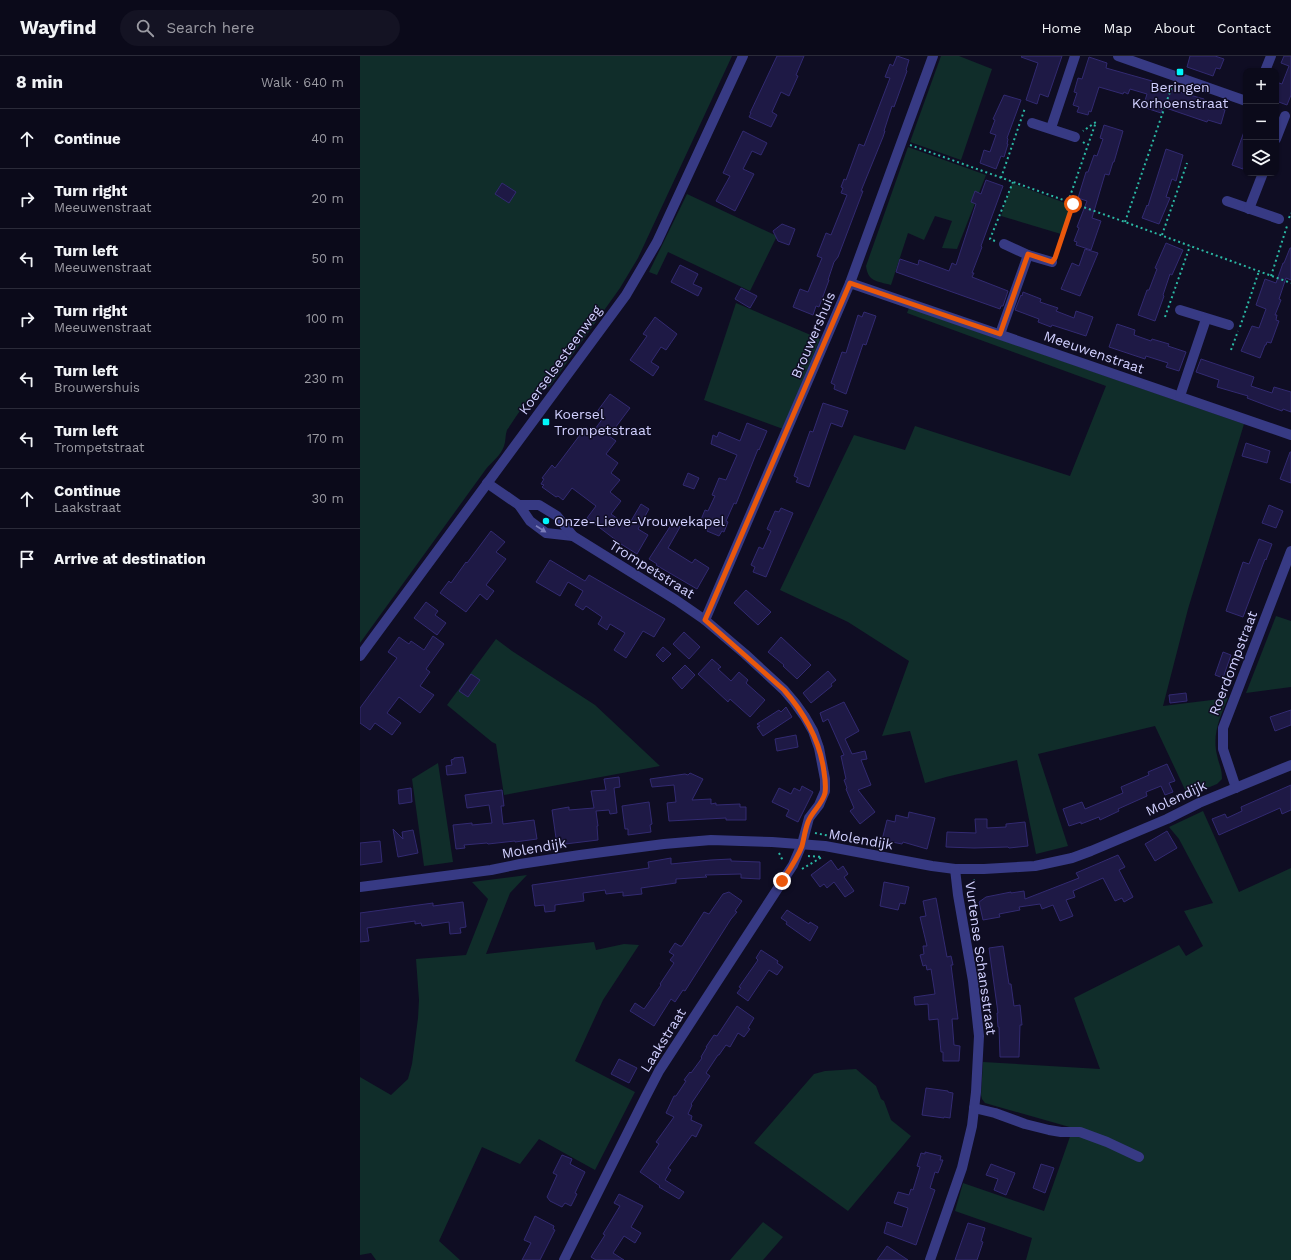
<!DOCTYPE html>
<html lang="en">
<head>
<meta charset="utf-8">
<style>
	body { margin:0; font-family:"Work Sans",sans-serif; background:#141323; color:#f1f3f6 }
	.controls { position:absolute; right:12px; top:12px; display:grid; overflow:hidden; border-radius:8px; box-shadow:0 1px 3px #0004 }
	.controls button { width:36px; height:36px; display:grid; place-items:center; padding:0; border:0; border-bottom:1px solid #2b2b39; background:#0b0a1a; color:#f1f3f6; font:20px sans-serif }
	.stop { position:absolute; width:12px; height:12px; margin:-9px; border:3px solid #ea580c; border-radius:50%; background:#fff }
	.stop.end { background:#ea580c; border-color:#fff; box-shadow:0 1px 4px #0008 }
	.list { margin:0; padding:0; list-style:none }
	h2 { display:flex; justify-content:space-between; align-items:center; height:52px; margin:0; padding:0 16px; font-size:17px }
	h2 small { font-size:13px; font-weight:400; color:#9a9aa2 }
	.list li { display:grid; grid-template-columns:26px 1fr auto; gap:12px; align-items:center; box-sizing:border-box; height:60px; padding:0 16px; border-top:1px solid #2b2b39 }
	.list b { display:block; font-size:15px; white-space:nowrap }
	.list p { margin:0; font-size:13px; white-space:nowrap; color:#9a9aa2 }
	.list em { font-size:13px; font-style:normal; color:#9a9aa2 }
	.icon { flex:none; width:22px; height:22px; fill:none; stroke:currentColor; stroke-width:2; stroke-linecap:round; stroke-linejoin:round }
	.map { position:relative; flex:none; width:931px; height:1204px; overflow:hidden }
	header { display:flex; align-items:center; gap:24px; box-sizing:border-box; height:56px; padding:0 20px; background:#0b0a1a; border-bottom:1px solid #2b2b39 }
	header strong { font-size:19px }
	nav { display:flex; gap:22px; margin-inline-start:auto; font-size:14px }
	.search { width:280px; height:36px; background:#141323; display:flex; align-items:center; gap:10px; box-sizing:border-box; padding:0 14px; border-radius:22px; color:#9a9aa2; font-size:15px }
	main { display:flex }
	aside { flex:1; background:#0b0a1a }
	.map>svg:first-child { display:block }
	.green { fill:#102d2a }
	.building { fill:#1e1945; stroke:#322a71 }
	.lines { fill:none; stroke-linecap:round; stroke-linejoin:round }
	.path { stroke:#2bb8a4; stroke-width:2; stroke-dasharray:2 3; stroke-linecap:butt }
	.minor { stroke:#373a84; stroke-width:10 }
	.oneway { fill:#7c7ebb }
	.route { stroke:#ea580c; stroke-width:5 }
	.poi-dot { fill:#00f6fb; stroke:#0f0d23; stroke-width:1.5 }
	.labels { text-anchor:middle; stroke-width:3; stroke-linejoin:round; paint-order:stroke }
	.poi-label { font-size:14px; fill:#d1d0ff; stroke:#0f0d23; text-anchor:start }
	.street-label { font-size:14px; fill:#d1d0ff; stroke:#0f0d23 }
</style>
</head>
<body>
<header>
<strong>Wayfind</strong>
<div class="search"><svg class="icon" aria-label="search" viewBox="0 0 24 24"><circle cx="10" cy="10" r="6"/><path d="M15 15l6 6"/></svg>Search here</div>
<nav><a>Home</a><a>Map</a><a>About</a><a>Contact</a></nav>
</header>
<main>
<aside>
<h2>8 min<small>Walk · 640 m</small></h2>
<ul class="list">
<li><svg class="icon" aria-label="ahead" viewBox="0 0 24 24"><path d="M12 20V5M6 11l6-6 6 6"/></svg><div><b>Continue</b></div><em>40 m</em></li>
<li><svg class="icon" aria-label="right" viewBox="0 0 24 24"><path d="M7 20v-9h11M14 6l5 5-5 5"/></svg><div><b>Turn right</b><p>Meeuwenstraat</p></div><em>20 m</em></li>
<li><svg class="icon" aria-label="left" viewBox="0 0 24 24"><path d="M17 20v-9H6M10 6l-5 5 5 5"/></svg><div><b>Turn left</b><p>Meeuwenstraat</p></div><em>50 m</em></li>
<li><svg class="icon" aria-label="right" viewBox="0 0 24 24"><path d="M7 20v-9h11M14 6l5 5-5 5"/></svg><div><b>Turn right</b><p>Meeuwenstraat</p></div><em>100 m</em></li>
<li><svg class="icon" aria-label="left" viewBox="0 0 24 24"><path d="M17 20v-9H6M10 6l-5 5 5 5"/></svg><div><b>Turn left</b><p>Brouwershuis</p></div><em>230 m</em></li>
<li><svg class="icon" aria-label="left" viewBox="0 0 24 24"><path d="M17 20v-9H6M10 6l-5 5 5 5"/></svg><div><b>Turn left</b><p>Trompetstraat</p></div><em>170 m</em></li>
<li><svg class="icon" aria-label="ahead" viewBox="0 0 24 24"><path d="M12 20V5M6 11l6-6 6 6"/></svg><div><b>Continue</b><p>Laakstraat</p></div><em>30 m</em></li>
<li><svg class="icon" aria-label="arrive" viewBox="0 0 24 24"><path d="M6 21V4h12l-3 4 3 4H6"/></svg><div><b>Arrive at destination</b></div></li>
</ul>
</aside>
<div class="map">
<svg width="931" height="1204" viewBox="0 0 931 1204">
	<rect width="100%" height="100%" fill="#0f0d23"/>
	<g class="green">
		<path d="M0,0H372L278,202L260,232L191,329C185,334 177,335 172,340C162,350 155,363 147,374C145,379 146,385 144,390C141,399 132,406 126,413L0,587Z"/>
		<path d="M581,0H599L632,13L601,104L550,86Z"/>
		<path d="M548,91L626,119L597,193L582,192L592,165L575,160L564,184L548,177L531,229C517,225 508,226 506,210Z"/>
		<path d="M652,127L713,150L701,178L641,160Z"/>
		<path d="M327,138L417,180L390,235L308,196L297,219L289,216Z"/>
		<path d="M376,247L460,283L423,373L344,344Z"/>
		<path d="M549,252L884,368L828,553L803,650L868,642C860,661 852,678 857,699C859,709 862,712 862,723L857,728L828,740L795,670L678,698L708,790L676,798L657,704L586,721L565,727L550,675L522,680L549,605L488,566L420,534L494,379L545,394L555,370L710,420L746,330L547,257Z"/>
		<path d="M916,560L931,565V631L886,637Z"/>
		<path d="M136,583L152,595L235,649L300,710L144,739L136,688L132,686L87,649Z"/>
		<path d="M78,707L93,806L64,810L52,723Z"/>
		<path d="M843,755L879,836L931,812V1204H666L672,1182L595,1155L603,1127L684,1155L713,1072L625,1047L622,1043L621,1039L623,1006L740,1013L714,942L819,889L826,900L843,890L824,855L853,847L819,783L809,771Z"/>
		<path d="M167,819L150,837L126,898L234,886L236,894L264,888L279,889L243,944L215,1005L275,1036L235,1114L179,1083L160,1108L122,1091L79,1185L100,1204H16L11,1197L0,1199V1021L31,1039L48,1023L52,1008L58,962L59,944L56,903L106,899L128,843L112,826Z"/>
		<path d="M496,1013L516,1030L521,1043L524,1045L531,1064L551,1080L488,1155L394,1087L454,1018L465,1015Z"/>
		<path d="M403,1166L423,1181L403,1204H370Z"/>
	</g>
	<g class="building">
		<path d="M417,0H444L436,19L438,20L429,40L421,36L412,56L417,59L411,71L389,61L391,57H390Z"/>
		<path d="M537,0L549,4L546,14L547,15L534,51L532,50L524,75H525L523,81L501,135H503L478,201L474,206L468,224H469L459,251L456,250L453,259L433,251L440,233L448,236L462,202L457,200L466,177L471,179L487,139L481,137L483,132L481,131L484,123L486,124L499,88L504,90L530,22L525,21L530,8L533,10Z"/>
		<path d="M662,0H702L688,41L680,38L677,48L666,44L678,7L661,1Z"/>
		<path d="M830,0H855L864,3L860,13L856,12L853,20L827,11Z"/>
		<path d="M924,0H931V39L927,49L916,45V26L922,28L929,10L921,7Z"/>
		<path d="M729,1L747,7L746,12L792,25L791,28L844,43L843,47L865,54L861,68L848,64L847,66L803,51L801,57L783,51L787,38L770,33L768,38L764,36L763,38L739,31L731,56L729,55L728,59L717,56L719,51L713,49L717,37L714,36L718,22L722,23Z"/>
		<path d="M644,39L661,44L647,82L648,83L647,88H648L644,101L641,100L636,113L620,107L624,94L630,96L636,79L630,77L635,64L633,63Z"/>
		<path d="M744,69L763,75L754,106H753L749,119L745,118L732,162L741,165L731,194L716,189L717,186L714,185L719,172L717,171L727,145L718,142L726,116H728L734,99L737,100L743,83L740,82Z"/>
		<path d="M885,73L886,74V109L884,108L883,113L872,109Z"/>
		<path d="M383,75L407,87L401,99L392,95L383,113L394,118L375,155L356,145L370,120L363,117Z"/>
		<path d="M806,93L823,99L816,125L812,123L806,141L810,142L799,168L782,162L787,149L788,150Z"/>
		<path d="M626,124L643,130L621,190L622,191L612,217H614L612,221L648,235L643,250H641L640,253L536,216L540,203L558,209L559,204L589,215L592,207L596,209L616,148L611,146L615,135L621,138Z"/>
		<path d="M142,127L156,136L149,147L135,138Z"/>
		<path d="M422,168L435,173L429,189L418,185L413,175Z"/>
		<path d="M806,187L823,194L812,219L810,218L803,239L804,240L795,265L778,259L787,234H789L797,213L795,212Z"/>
		<path d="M930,192H931V224L926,222L919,243L921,244L915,259H917L916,264L919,265L911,287L907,286L906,289H905L900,302L881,295L892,270L899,272L906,253L896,249L905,223L916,227L923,207H924Z"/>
		<path d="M725,193L738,197L720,240L701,233L712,207L719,210Z"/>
		<path d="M320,209L338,218L333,228L342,232L338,240L311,226Z"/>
		<path d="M381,232L397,240L390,252L375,243Z"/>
		<path d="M663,236L681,243L680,246L698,252L696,255L714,262L716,255L733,261L726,280L692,269L691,271L678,266L679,263L655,254L661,239L662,240Z"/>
		<path d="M504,256L516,260L506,289L503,288L486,338L474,333L475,329L471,327L482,296L486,297L498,259L502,261Z"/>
		<path d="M295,261L317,278L306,294L301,291L291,306L299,311L293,320L270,304L287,280L283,278Z"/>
		<path d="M757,268L775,274L774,279L791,285L792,283L809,288L808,290L826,296L819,315L806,311L808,307L786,300L785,303L749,291Z"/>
		<path d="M841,303L894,321L891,330L912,337L914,331L931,336V356L923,353L922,355L908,350L887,342L888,340L857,331L859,324L836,316Z"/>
		<path d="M250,338L270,352L249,380L256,385L246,398L258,407L251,417L260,424L250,436L261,445L251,458L268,470L281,448L289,453L278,473L288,479L277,498L261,488L227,462L236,450L212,432L203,444L198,440L196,441L182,431L184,429L181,428L184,423L182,422L192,409L195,412L226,371L233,376L243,362L236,357Z"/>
		<path d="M463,347L488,355L482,371L471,367L449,431L436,426L438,422L434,420L450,375L453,376Z"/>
		<path d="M387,367L407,375L399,394L398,393L376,448L374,447L366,465L368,466L364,476L362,475L359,480L347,475L349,470L340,466L345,454L348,455L355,440L352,439L359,422L366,424L377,399L351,388L353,379L357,381L359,376L380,385Z"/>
		<path d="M886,387L910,395L907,407L882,400Z"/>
		<path d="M930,396H931V427L920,423Z"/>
		<path d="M328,417L339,422L334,433L323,429Z"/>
		<path d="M909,449L923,455L916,472L902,467Z"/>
		<path d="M421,452L433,457L406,521L393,516L395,511L391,509L399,491L403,493L411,475L407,473L415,455L419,456Z"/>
		<path d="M313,466L320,471L308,492L332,507L335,503L349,512L337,533L296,509L297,508L289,503Z"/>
		<path d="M131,475L145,486L136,496L146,503L126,529L134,535L127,544L120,538L106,556L80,537L89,525L91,527L106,506L107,507Z"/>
		<path d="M899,483L912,488L906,504L905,503L883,561L866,555L883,506L889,508Z"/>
		<path d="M190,504L225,525L229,519L305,563L294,581L283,575L266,602L254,594L265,577L250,568L247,574L238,568L242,561L226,550L223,554L215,549L223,535L208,526L200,540L176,526Z"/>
		<path d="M386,534L411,556L398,569L374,547Z"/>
		<path d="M66,546L78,555L75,559L86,567L77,579L54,562Z"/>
		<path d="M324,576L340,591L329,603L313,588Z"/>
		<path d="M73,580L84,588L66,613L70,616L60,630L74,639L60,657L39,641L27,657L41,667L32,679L15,667L10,674L0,667V652L37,602L28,596L39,581L49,588L51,585L64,594Z"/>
		<path d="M421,581L451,609L437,623L423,610L424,609L408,596Z"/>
		<path d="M303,591L311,598L303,606L296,599Z"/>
		<path d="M863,596L871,599L863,622L855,619Z"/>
		<path d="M352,603L361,611L358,613L371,625L379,616L388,624L386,627L405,644L390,661L370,643L368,646L338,618Z"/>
		<path d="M325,609L335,619L322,633L312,622Z"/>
		<path d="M468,615L476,624L471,628L472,630L451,647L443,637Z"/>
		<path d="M111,618L120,624L108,641L99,635Z"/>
		<path d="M826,637L827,645L810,647L809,639Z"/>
		<path d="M484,646L499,675L485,683L492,698L505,695L507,703L501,704L511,729L498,734L515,756L500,768L490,755L494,752L486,733L487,732L484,724L486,723L481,700L484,699L468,663L463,666L460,657Z"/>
		<path d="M426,651L432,661L403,680L397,671L400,670L397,668L419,654L421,656Z"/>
		<path d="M931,654V669L915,675L910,661Z"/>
		<path d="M436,679L438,691L417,695L415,683Z"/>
		<path d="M103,701L106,717L87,719L86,710L92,709L91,704L94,703V702Z"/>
		<path d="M807,708L815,725L809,727L813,736L805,739L801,730L786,736L787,740L758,753L759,755L740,764L739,761L721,768V766L709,770L703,753L722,746L725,753L763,737L761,731L789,719L788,716Z"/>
		<path d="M330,717L343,723L332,744L351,743V748L356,747V749L380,748V751H386V764H366V762L309,765L307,747L316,746L314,729L292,731L290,723L325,718L328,719Z"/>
		<path d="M259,721L260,731L254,732L257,757L250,758L249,754L236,755L238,770H237L238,784L197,789L192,754L209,751V754L234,752L231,735L246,734L244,723Z"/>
		<path d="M931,729V754L922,758L920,752L859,779L852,763L865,758L867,762L882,755L881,751Z"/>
		<path d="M442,730L453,736L438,766L426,760L429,754L412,746L419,732L431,738L434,732L440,735Z"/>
		<path d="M51,732L52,746L39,748L38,734Z"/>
		<path d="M142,734L144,750H141L143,768L174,764L177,783L155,786V785L128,788L127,787L104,789L105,792L96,793L93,769L112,767V769L132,767L129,749L107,752L105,739Z"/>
		<path d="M289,746L292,768L290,769L291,776L268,779V773H265L262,750Z"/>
		<path d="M549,756L575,762L567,793L543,786L542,788L522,784L527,764L535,766L536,759L548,762Z"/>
		<path d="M615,763H627V772L646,771V768L665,766L668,790L649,792L648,791L614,792L586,791L587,776L616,777Z"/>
		<path d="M33,773L43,783L42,776L53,774L58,797L38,801Z"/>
		<path d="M807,775L817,792L795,805L785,788Z"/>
		<path d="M20,785L22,806L0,809V787Z"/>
		<path d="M758,799L765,811L759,814L773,841L764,846L762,842L755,845L743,822L713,835L715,841L706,844L713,860L700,865L693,849L682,853L680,848L659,851L660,854L639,858L640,861L623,864L619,846L626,841L651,836V837L664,835L665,843L719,822L716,817Z"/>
		<path d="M311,802V808L351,804L371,803V805L400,806V823L381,822V818L345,819L347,821L316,823V827L281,832L282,838L263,840V836L246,838L245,834L223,837L224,845L195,849V855L185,856L184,849L175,850L172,829L289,812L288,806Z"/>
		<path d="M471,804L478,814L483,810L488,818L484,821L494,835L485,841L474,826L467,832L464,828L460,831L451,819Z"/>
		<path d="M524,826L549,831L545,848L540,847L538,854L520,850Z"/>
		<path d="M369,836L382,845L375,855L377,856L371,863L325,935L323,934L315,946L311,943L294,970L270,955L275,947L284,953L301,929L300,928L314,907L310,904L314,899L309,896L315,887L320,890H322L344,856L349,858L363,838Z"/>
		<path d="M576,842L587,901L591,900L593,909H591L598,963H592L594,989L600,990L599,1005H583V996H581L578,963L569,964L568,948L555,949L554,941L575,938L571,913L567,914L566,909L563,910L560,899L564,898L563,890H567L560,861L566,860L563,845Z"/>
		<path d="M103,846L106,871L100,872L101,877L90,878L89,866L62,870L61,867L55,868V865L7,872L9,885L0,886V857L73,847V850Z"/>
		<path d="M427,854L449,868L450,866L458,871L450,885L426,868L427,866L421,862Z"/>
		<path d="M643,890L649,928H651L654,950L660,949L662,969H660L659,1001H640L639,971H638L637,957H638L629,892Z"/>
		<path d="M401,894L418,905L417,907L423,911L417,919L409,914L388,945L377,937L381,932L379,931L398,904L396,902Z"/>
		<path d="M377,950L394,962L388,972L390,973L384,981L378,977L370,991L366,989L359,999H358L346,1017L350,1020L331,1048L332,1049L328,1058L332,1060L331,1064L342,1069L336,1081L332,1079L308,1112L311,1114L305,1124L324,1136L319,1143L299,1131L300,1130L280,1116L299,1088L296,1086L314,1061L306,1057L314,1040H316L326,1025L324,1024L330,1016L331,1017L342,1002L341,1001L347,991H346L354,979L357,980Z"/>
		<path d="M259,1003L277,1012L269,1027L251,1018Z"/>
		<path d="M566,1032L588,1035V1036L593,1037L590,1062L584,1061V1062L562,1059Z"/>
		<path d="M565,1096L581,1100L580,1104H583L578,1117L575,1116L570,1132L575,1134L556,1189L524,1177L527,1166L542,1171L548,1152L534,1147L538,1136L549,1139L551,1133L553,1134L560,1111L557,1110L561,1097L565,1098Z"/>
		<path d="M202,1099L212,1103L210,1108L225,1116L215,1137L217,1138L211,1150L205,1147L202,1151L190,1145L187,1141L197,1119L193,1117Z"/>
		<path d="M631,1108L655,1117L646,1139L634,1134L638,1123L626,1119Z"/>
		<path d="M681,1108L694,1112L685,1137L673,1132Z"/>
		<path d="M259,1138L283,1150L271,1171L281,1177L275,1187L264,1180L253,1197L264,1204H236L231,1201L245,1179L243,1178L260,1150L254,1147Z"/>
		<path d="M175,1160L194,1170L193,1173L195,1174L180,1204H162L171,1187L164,1184Z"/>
		<path d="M608,1167L625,1172L621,1185L623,1186L617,1204H595Z"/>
		<path d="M527,1190L548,1204H517Z"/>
	</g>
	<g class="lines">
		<g class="path">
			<path d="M723,86L727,89"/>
			<path d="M550,89L765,166L931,227"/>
			<path d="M641,122L665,52"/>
			<path d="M708,146L736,66L723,75"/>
			<path d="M929,162L931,157"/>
			<path d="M765,166L812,30"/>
			<path d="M802,179L827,107"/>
			<path d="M635,185L630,183L653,126"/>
			<path d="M697,198L713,147"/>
			<path d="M911,220L927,170"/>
			<path d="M805,261L830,190"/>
			<path d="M880,271L899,215"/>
			<path d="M871,294L878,275"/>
			<path d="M455,777L475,781"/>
			<path d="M419,797L422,803L423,806"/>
			<path d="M448,800L463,801"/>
			<path d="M442,813L462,801"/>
			<path d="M608,833L609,829L616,823"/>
		</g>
		<g class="minor">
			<path d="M758,0L886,45"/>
			<path d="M905,15L911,0"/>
			<path d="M672,67L715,81"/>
			<path d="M691,72L715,0"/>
			<path d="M916,83L925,60"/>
			<path d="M867,145L919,163"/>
			<path d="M889,153L903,117"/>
			<path d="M668,199L692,206"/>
			<path d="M490,227L931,379"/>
			<path d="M820,254L869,269"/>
			<path d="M640,278L668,199L644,188"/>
			<path d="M820,340L846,263"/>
			<path d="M127,427L159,449L170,465L186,477L213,480"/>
			<path d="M159,449H179L197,460L213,480L316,544L345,564L385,598L424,634L435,647L445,661L453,675L459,692L465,723V735L459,749L449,762L442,788L433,809L299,1015L286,1040L204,1204"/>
			<path d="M345,564L490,227L573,0"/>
			<path d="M0,600L266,239L297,186L383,0"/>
			<path d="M876,732L863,693V672L931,495"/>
			<path d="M0,831L131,814L160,808L220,799L304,788L351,784L412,786L465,790L572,810L595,813H624L675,810L712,802L731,795L807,763L839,747L931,709"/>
			<path d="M614,1052L635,1057L665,1068L689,1074L701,1076H720L747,1086L779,1101"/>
			<path d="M570,1204L602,1112L612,1070L616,1036L619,980L613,925L598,839L595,813"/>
		</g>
	</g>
	<defs><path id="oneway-solid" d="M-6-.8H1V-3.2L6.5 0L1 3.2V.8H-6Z"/></defs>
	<use class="oneway" href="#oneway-solid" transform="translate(181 473) rotate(33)"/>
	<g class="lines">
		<path class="route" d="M422,825C430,813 437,803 442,790C444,782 445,774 448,766C452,755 462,749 465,737C466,730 465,722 464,716C460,684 445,658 424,634L345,564L490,227L640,278L668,198L692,206L695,202L713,148"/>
	</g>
	<g class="poi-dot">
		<rect x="816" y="12" width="8" height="8" rx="2"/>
		<rect x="182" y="362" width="8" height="8" rx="2"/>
		<circle cx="186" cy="465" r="4"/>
	</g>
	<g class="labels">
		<g class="poi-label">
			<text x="820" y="36" text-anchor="middle">Beringen<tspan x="820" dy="16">Korhoenstraat</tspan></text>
			<text x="194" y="363">Koersel<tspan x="194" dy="16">Trompetstraat</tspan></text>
			<text x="194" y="470">Onze-Lieve-Vrouwekapel</text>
		</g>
		<g class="street-label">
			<text transform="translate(453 279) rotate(-67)" y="5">Brouwershuis</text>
			<text transform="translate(734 296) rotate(19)" y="5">Meeuwenstraat</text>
			<text transform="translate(200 304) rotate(-54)" y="5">Koerselsesteenweg</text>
			<text transform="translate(292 513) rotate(32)" y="5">Trompetstraat</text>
			<text transform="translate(873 607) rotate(-69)" y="5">Roerdompstraat</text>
			<text transform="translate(816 742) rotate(-25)" y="5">Molendijk</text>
			<text transform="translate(501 783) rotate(10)" y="5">Molendijk</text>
			<text transform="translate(174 792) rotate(-10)" y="5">Molendijk</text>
			<text transform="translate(621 902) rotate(82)" y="5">Vurtense Schansstraat</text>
			<text transform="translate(303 984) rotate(-58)" y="5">Laakstraat</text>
		</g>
	</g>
</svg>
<div class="controls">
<button>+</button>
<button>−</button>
<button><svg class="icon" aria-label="layers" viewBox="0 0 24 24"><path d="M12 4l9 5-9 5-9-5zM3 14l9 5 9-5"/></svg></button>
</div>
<div class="stop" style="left:713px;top:148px"></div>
<div class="stop end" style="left:422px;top:825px"></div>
</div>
</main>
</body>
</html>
